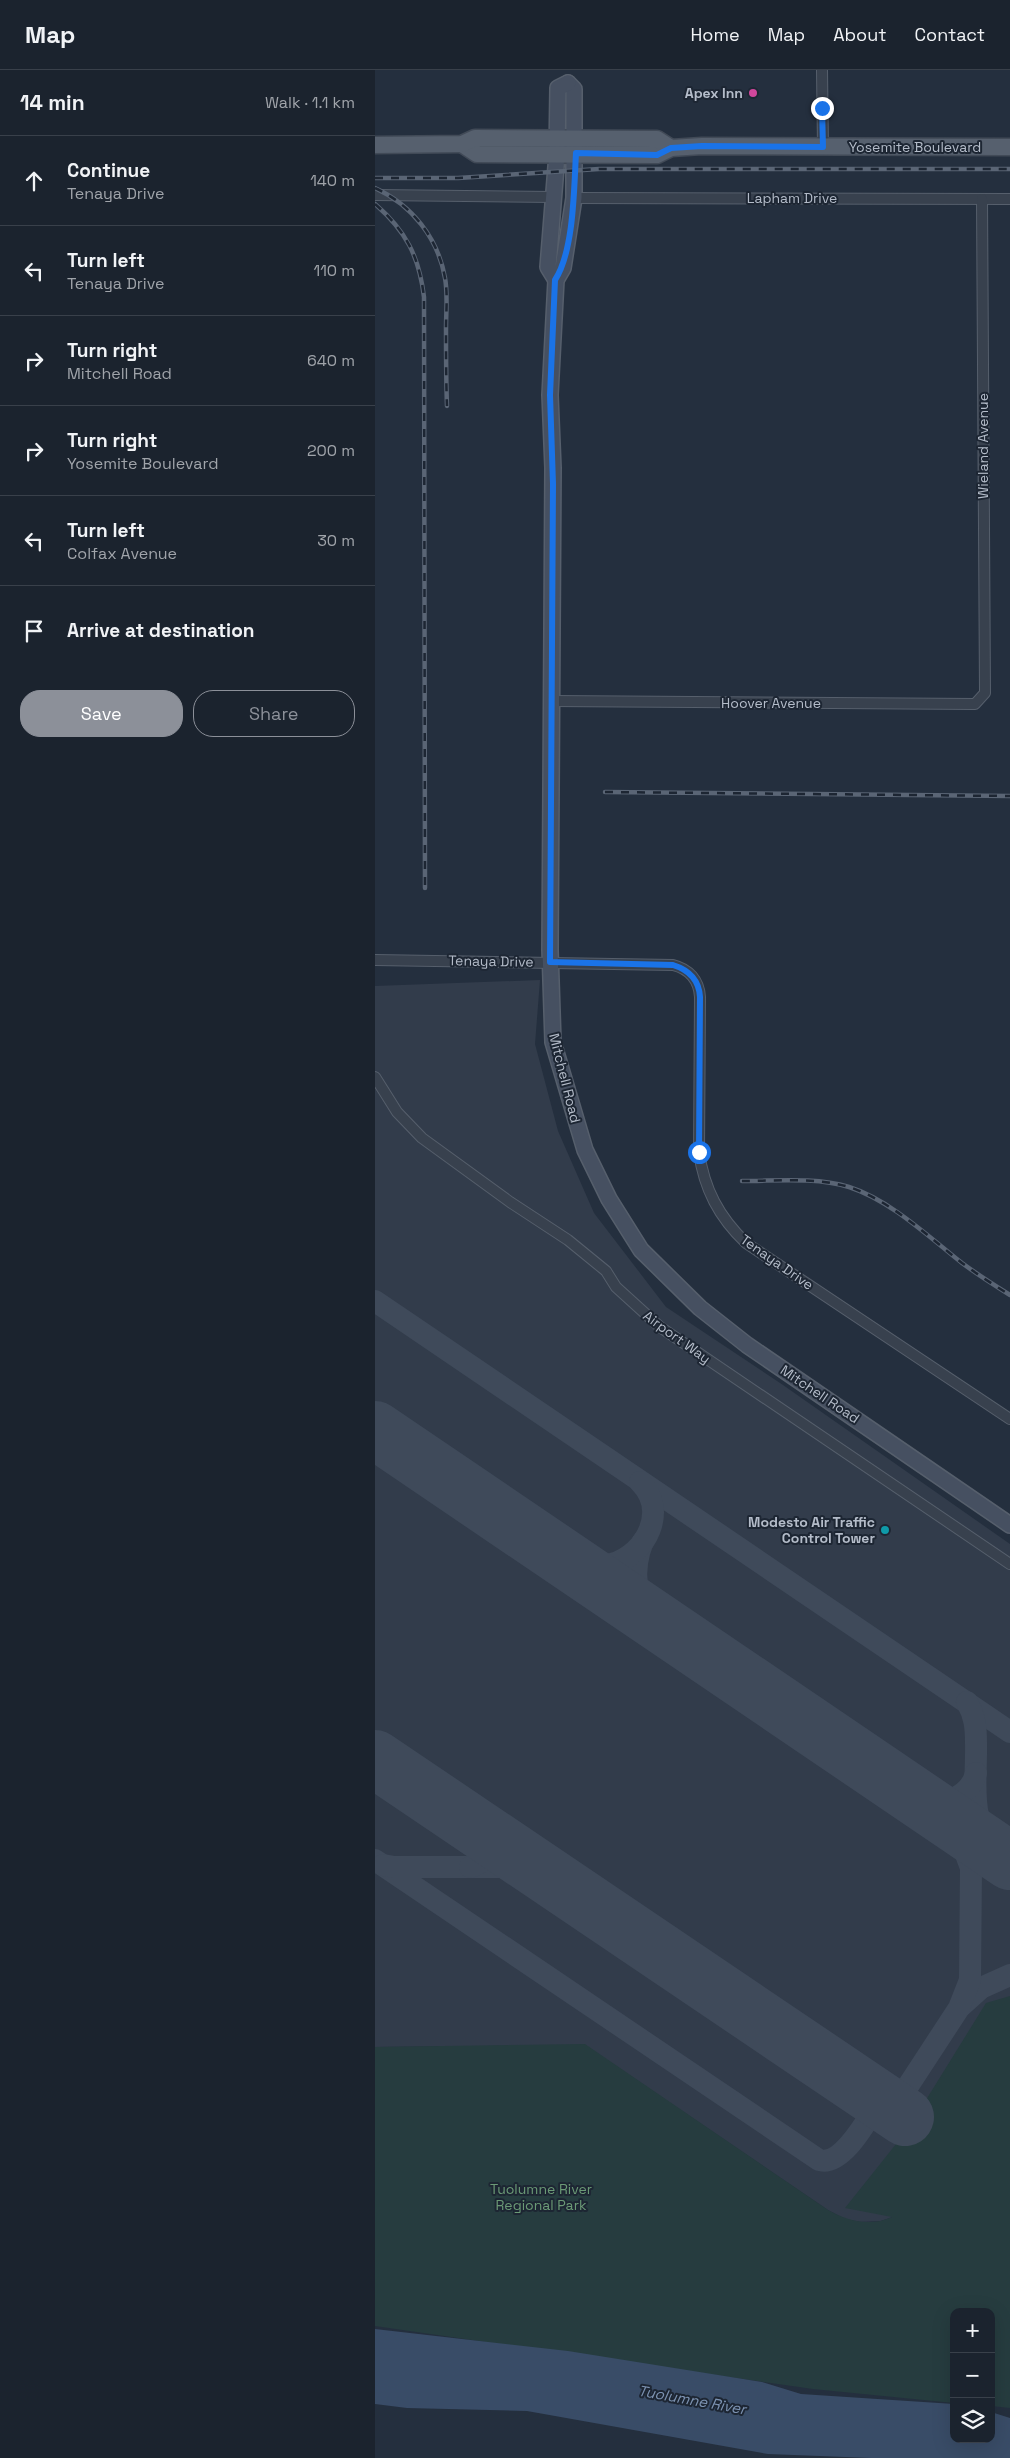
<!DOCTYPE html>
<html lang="en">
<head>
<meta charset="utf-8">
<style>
	body { margin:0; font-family:"Space Grotesk",sans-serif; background:#242b36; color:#f1f3f6 }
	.controls { position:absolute; right:15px; bottom:15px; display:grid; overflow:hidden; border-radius:10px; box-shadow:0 5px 20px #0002 }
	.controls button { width:45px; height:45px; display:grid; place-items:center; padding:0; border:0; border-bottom:1px solid #39404a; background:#1b232e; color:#f1f3f6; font:25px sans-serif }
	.stop { position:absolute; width:15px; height:15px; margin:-11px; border:4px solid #1a73e8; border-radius:50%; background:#fff }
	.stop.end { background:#1a73e8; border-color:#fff; box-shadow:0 1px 5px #0008 }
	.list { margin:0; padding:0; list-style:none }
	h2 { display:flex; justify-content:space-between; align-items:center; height:65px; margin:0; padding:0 20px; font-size:21px }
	h2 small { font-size:16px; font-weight:400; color:#a0a4aa }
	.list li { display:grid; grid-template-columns:32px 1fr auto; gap:15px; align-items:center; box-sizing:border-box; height:90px; padding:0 20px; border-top:1px solid #39404a }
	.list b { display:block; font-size:19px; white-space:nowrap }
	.list p { margin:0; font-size:16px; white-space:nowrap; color:#a0a4aa }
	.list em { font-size:16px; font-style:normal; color:#a0a4aa }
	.actions { display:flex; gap:10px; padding:15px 20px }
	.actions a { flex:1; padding:11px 0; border:1px solid #8c9099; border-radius:20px; text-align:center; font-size:18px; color:#8c9099 }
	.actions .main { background:#8c9099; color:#fff }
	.icon { flex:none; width:28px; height:28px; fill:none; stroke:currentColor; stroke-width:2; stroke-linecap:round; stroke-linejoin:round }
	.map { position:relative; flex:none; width:635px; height:2388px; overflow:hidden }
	header { display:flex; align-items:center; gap:30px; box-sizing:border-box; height:70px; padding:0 25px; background:#1b232e; border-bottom:1px solid #39404a }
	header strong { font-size:24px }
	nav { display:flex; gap:28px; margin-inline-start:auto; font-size:18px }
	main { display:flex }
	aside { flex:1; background:#1b232e }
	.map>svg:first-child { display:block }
	.airport { fill:#323c4b }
	.green { fill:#263c3f }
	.water { fill:#394c67 }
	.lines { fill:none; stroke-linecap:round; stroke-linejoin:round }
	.taxiway { stroke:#3f4a5a; stroke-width:22 }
	.runway { stroke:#3f4a5a; stroke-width:58 }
	.street-casing { stroke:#565f6c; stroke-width:12 }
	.secondary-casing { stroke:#565f6c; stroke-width:18 }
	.primary-casing { stroke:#414a57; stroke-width:19 }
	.street { stroke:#38414e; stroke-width:10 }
	.secondary { stroke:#465061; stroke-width:15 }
	.primary { stroke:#56606e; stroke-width:16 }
	.rail-casing { stroke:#5a6575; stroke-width:4.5 }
	.rail { stroke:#1d2633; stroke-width:2.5; stroke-dasharray:8; stroke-linecap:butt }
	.route { stroke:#1a73e8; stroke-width:6 }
	.hotel-dot { fill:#d1479c; stroke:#1d2633; stroke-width:2 }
	.culture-dot { fill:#0f9aa8; stroke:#1d2633; stroke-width:2 }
	.labels { text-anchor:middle; stroke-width:4; stroke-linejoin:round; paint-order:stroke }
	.poi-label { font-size:14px; font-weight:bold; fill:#b4bcc9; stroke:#1d2633; text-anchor:end }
	.street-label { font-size:14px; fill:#b4bcc9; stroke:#1d2633 }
	.park-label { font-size:14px; fill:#6b9a76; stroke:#1d2633 }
	.water-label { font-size:15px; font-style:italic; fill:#7c92b1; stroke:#1d2633 }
</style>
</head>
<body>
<header>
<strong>Map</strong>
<nav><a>Home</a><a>Map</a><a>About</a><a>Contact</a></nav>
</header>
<main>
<aside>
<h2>14 min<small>Walk · 1.1 km</small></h2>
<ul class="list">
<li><svg class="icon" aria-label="ahead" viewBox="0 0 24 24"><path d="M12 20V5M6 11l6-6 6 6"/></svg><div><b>Continue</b><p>Tenaya Drive</p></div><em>140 m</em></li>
<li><svg class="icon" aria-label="left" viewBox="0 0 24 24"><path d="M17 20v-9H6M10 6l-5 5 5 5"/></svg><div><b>Turn left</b><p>Tenaya Drive</p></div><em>110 m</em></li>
<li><svg class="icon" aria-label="right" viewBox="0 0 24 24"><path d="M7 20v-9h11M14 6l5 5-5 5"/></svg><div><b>Turn right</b><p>Mitchell Road</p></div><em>640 m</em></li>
<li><svg class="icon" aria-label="right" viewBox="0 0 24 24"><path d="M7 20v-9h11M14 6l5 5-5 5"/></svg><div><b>Turn right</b><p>Yosemite Boulevard</p></div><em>200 m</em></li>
<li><svg class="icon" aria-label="left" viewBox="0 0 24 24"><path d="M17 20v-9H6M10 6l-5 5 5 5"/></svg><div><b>Turn left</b><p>Colfax Avenue</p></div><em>30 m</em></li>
<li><svg class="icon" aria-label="arrive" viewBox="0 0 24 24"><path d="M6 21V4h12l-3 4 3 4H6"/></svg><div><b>Arrive at destination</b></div></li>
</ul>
<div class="actions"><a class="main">Save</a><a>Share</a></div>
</aside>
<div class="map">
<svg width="635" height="2388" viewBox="0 0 635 2388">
	<rect width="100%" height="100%" fill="#242f3e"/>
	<path class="airport" d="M165,910L160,974L183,1061L219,1143L291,1237L408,1315L635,1474V2175L540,2139L506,2151L486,2152L470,2149L453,2140L210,1975L0,1977V916Z"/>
	<path class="green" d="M635,1926V2338L616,2336V2242H579V2333L438,2319L0,2256V1977L210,1974L453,2140C473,2151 495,2157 517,2147L470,2138L533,2059L611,1933Z"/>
	<path class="water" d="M0,2259L193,2281L387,2312L426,2324L579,2334V2369H616V2342L635,2348V2388H496L393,2384L152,2341L32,2338L0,2334Z"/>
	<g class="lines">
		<g class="taxiway">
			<path d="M0,1231L635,1662"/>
			<path d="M268,1471C257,1499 258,1531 282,1551"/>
			<path d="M191,1490C206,1495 222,1498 237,1494C272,1484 293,1440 265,1412"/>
			<path d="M592,1632C600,1646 601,1658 601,1673C602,1718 591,1756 630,1787"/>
			<path d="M541,1727C564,1739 595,1728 601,1703"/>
			<path d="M0,1790L444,2090C468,2097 493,2048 505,2030"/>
			<path d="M8,1795L19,1797H142L155,1798L171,1805"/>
			<path d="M95,1797C116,1791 118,1772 103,1758"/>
			<path d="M586,1936L606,1918L635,1905"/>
			<path d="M518,2039L584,1938L595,1910L596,1798L584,1766L564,1742"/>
		</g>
		<g class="runway">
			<path d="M0,1360L635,1791"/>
			<path d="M0,1689L530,2047"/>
		</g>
		<defs>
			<g id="street">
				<path d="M447,0L448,77"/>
				<path d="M0,125L178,127"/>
				<path d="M199,128L635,129"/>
				<path d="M177,631L600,634L610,623L607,129"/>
				<path d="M0,890L298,895C314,899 324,910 325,927L324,1082C329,1119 344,1147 371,1173L635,1349"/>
				<path d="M0,1007L22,1042L47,1068L135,1132L193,1170L231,1201L241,1217L285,1257L635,1494"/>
			</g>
			<g id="secondary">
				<path d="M193,13L199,19V128L188,198L181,210L175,325L178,398L175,880L178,972L210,1080L234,1129L266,1180L325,1238L372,1275L635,1455"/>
				<path d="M181,210L173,197L182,84L183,18L193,13"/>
			</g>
			<g id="primary">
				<path d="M87,74L102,84L282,85L296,78L327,76L635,77"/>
				<path d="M0,75L87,74L100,68L282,69L296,78"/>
			</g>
		</defs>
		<use href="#street" class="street-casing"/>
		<use href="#secondary" class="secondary-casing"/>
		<use href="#primary" class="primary-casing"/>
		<use href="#street" class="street"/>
		<use href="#secondary" class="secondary"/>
		<use href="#primary" class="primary"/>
		<defs>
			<g id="rail">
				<path d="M0,108H83L224,99H635"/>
				<path d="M0,118C37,135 63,168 70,208C73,224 71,242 71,258C71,284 71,310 72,336"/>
				<path d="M0,134C31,161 44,186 49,227L50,818"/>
				<path d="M230,722L635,726"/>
				<path d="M367,1111C402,1111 440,1107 474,1117C515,1130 554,1167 587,1193C603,1205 619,1215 635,1225"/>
			</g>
		</defs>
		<use href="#rail" class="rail-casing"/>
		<use href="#rail" class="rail"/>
	</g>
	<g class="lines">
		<path class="route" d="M324,1082L325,927C324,910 314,900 298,895L175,892L178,414L175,325L180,210C199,181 199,118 201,83L282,85L296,78L327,76L448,77L447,38"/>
	</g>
	<circle class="hotel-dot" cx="378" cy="23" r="5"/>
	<circle class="culture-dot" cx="510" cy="1460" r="5"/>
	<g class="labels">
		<g class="poi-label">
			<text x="368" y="28">Apex Inn</text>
			<text x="500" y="1457">Modesto Air Traffic<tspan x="500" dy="16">Control Tower</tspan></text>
		</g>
		<g class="street-label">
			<text x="540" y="82">Yosemite Boulevard</text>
			<text x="417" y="133">Lapham Drive</text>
			<text transform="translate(608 376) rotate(-90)" y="5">Wieland Avenue</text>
			<text x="396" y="638">Hoover Avenue</text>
			<text transform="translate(116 891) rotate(1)" y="5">Tenaya Drive</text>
			<text transform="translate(190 1008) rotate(76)" y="5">Mitchell Road</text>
			<text transform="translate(402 1192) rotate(35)" y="5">Tenaya Drive</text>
			<text transform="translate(302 1267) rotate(36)" y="5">Airport Way</text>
			<text transform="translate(445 1324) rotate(34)" y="5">Mitchell Road</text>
		</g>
		<g class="park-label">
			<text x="166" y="2124">Tuolumne River<tspan x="166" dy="16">Regional Park</tspan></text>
		</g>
		<g class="water-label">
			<text transform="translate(317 2330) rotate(10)" y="5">Tuolumne River</text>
		</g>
	</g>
</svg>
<div class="controls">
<button>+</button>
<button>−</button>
<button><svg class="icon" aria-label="layers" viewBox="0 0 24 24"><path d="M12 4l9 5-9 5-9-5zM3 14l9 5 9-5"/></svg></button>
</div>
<div class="stop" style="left:324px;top:1082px"></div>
<div class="stop end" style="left:447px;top:38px"></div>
</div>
</main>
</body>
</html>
